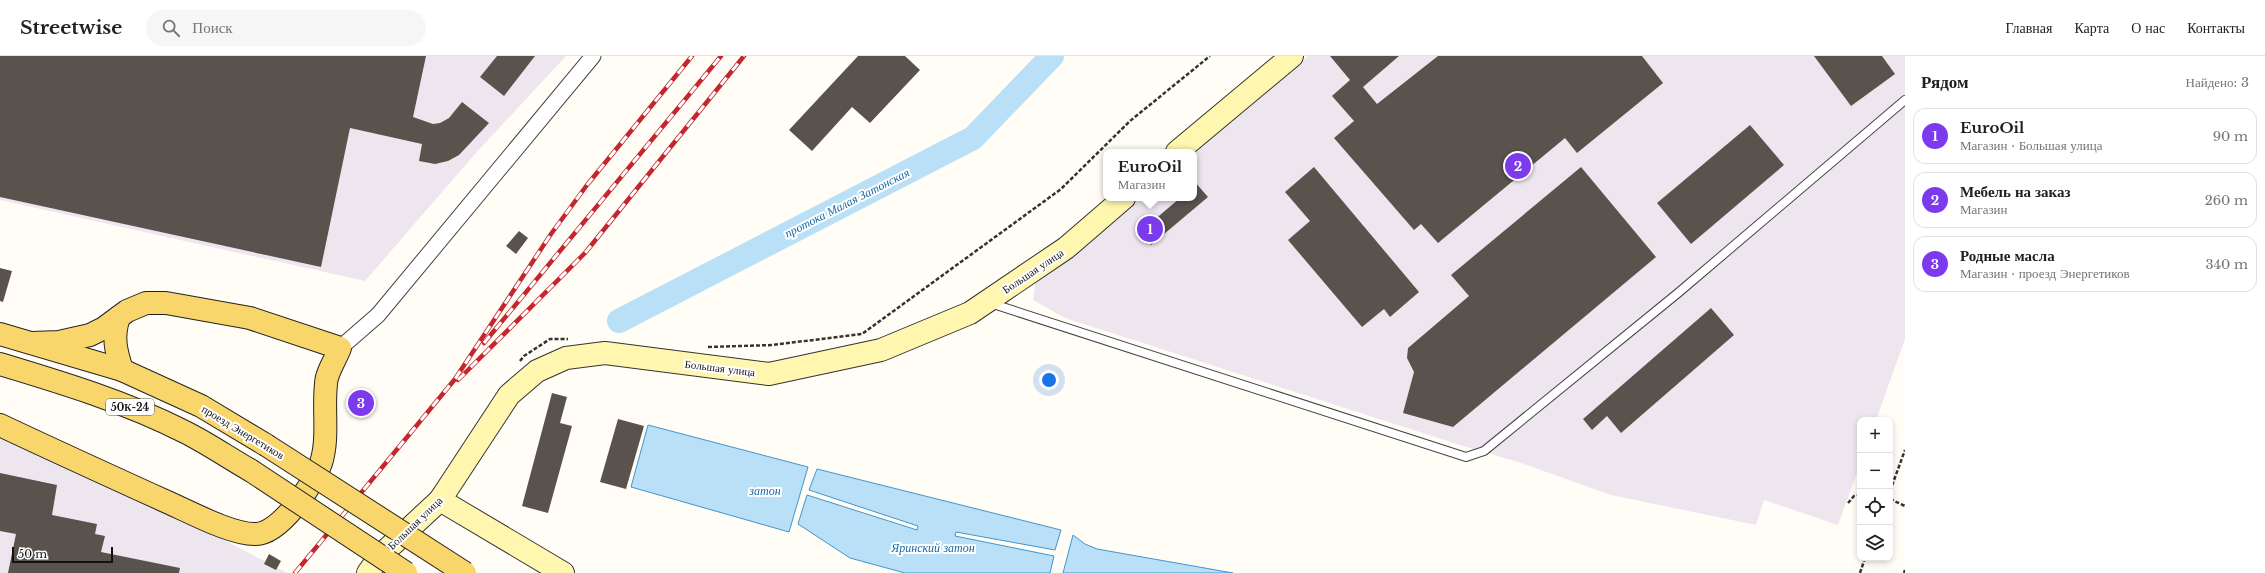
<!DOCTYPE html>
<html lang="ru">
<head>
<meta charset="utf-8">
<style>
	body { margin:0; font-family:"Libre Baskerville",serif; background:#f6f6f6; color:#202124 }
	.controls { position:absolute; right:12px; bottom:12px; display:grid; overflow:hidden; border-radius:8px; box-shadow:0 2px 6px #0003 }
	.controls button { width:36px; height:36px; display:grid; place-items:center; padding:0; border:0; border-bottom:1px solid #e0e0e0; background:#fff; color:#202124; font:20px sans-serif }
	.scale { position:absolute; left:12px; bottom:10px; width:101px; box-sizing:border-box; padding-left:4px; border:2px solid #111; border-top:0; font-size:11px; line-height:14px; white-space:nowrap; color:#111; -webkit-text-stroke:3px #fff; paint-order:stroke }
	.you { position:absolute; left:1049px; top:324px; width:14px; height:14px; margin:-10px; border:3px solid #fff; border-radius:50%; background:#1a73e8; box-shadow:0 0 0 6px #1a73e833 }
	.badge { display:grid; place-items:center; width:26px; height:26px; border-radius:50%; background:#7c3aed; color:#fff; font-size:13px; font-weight:700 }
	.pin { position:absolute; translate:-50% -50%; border:2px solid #fff; box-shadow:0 1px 4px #0006 }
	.popup { position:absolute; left:1103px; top:93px; width:94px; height:52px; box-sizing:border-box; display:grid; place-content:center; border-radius:8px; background:#fff; filter:drop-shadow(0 1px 3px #0005); font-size:13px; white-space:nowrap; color:#757577 }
	.popup b { font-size:15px; color:#202124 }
	.popup::after { content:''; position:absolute; left:50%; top:100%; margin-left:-8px; border:8px solid transparent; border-top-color:#fff }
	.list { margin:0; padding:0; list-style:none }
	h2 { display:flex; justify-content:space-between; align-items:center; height:52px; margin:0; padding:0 16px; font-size:17px }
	h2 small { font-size:13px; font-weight:400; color:#757577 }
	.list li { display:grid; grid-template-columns:26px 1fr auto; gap:12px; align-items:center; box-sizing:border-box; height:56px; margin:0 8px 8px; padding:0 8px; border:1px solid #e0e0e0; border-radius:12px }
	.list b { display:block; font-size:15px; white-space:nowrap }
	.list p { margin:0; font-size:13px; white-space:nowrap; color:#757577 }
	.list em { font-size:13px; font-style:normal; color:#757577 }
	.icon { flex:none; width:22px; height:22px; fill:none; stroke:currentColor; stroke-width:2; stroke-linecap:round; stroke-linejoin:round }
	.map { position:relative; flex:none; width:1905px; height:517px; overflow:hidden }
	header { display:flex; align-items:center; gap:24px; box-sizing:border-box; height:56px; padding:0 20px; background:#fff; border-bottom:1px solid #e0e0e0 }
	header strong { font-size:19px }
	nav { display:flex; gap:22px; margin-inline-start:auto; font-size:14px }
	.search { width:280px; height:36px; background:#f6f6f6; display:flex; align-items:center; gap:10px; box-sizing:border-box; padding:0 14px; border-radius:22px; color:#757577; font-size:15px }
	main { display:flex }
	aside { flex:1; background:#fff }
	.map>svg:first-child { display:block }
	.industrial { fill:#eee6ef }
	.water { fill:#b9e0f7; stroke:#3f96cf }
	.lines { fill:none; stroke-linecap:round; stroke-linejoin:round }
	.river { stroke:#b9e0f7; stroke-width:24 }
	.building { fill:#5a524d }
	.service-casing { stroke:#444; stroke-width:10 }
	.minor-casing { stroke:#444; stroke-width:17 }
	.secondary-casing { stroke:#333; stroke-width:24 }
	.primary-casing { stroke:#222; stroke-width:24 }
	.path { stroke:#333; stroke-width:2.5; stroke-dasharray:4 2; stroke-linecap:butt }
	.service { stroke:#fff; stroke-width:8 }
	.minor { stroke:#fff; stroke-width:15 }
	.secondary { stroke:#fff6b0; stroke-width:22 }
	.primary { stroke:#f9d66b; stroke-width:22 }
	.rail-casing { stroke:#c4262e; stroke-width:4.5 }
	.rail { stroke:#fff; stroke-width:3; stroke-dasharray:9; stroke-linecap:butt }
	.primary-bridge-casing { stroke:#222; stroke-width:24; stroke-linecap:butt }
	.primary-bridge { stroke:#f9d66b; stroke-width:22 }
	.labels { text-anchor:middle; stroke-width:4; stroke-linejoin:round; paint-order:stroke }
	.shield { fill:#fff; stroke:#585858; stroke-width:1 }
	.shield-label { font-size:10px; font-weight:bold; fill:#111 }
	.street-label { font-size:11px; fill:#111; stroke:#fff }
	.water-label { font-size:12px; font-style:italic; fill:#1768a6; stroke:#fff }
</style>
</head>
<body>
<header>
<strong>Streetwise</strong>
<div class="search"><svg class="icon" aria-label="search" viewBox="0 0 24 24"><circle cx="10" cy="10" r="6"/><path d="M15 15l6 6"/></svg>Поиск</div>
<nav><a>Главная</a><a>Карта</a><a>О нас</a><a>Контакты</a></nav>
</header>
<main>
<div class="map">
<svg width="1905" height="517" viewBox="0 0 1905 517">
	<rect width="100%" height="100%" fill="#fffdf5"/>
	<g class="industrial">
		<path d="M0,0H566L475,98L365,225L0,144Z"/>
		<path d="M1308,0H1905V283L1876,364H1860V408L1838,469L1764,444L1756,469L1611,439L1521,407L1460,389L1065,262L1033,244L1035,228L1138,142H1194L1193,96Z"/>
		<path d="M0,376L165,453L287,517H0Z"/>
	</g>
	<g class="water">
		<path d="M648,369L808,411L789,476L631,431Z"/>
		<path d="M817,413L1061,474L1055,494L956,476L955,480L1054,500L1050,517H905L850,502L798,468L807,439L917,474L918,470L809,434Z"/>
		<path d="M1073,479L1085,488L1097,493L1233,517H1063Z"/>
	</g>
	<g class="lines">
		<path class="river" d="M619,265L973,82L1052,0"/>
	</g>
	<g class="building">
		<path d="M0,0H426L413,61L433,68L440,67L449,62L462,46L489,67L459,99L448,105L435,108L419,105L422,88L350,72L321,211L0,141Z"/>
		<path d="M497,0H535L504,40L480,21Z"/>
		<path d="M858,0H905L920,14L870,67L852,51L812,95L789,74Z"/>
		<path d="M1330,0H1399L1363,31L1377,48L1438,0H1642L1663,27L1577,97L1565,82L1438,187L1421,168L1414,174L1334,82L1354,65L1332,40L1350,24Z"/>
		<path d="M1814,0H1882L1895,18L1851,50Z"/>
		<path d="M1750,69L1784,109L1691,188L1657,147Z"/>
		<path d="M1314,111L1419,236L1390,261L1384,253L1362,271L1288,184L1310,165L1285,136Z"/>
		<path d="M1581,111L1656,201L1453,371L1403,357L1414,316L1407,302L1408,292L1469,240L1451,219Z"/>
		<path d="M1194,125L1208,141L1151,189L1140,176L1180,142H1194Z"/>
		<path d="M519,175L528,182L516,198L506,190Z"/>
		<path d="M0,212L12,215L3,246L0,245Z"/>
		<path d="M1711,252L1734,279L1621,377L1607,360L1592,374L1583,363Z"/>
		<path d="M552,337L567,341L560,367L572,370L548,457L522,450Z"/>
		<path d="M618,363L644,370L626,433L600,426Z"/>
		<path d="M0,417L57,429L52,459L97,468L95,478L105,480L101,496L180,512L179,517H8L16,478L0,475Z"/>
		<path d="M269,498L281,505L276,514L264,508Z"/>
	</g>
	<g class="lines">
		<defs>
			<path id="service" d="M990,247L1466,401L1484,395L1678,237L1905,44"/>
			<path id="minor" d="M340,292L378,259L593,0"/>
			<g id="secondary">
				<path d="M1177,96L1292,0"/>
				<path d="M440,444L563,517"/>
				<path d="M368,517L381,499L440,444L509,339L537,315L566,302L605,297L769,318L881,294L970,257L1066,192L1124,142"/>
			</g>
			<g id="primary">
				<path d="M119,261C112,281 116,295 122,314"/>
				<path d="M0,278L122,314L201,350L266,389"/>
				<path d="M0,308C63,327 126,346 185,376C207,387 229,402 250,414"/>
				<path d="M0,369C55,395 110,420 165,445C188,455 232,479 256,478C280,478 314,428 321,407C329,382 323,354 326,328C326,317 336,303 340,292L250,262L166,247H146L127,255L104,272L90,279L59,286L32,287"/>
			</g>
		</defs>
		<use href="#service" class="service-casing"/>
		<use href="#minor" class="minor-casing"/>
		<use href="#secondary" class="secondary-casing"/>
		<use href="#primary" class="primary-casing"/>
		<g class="path">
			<path d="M708,291L772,289L862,278L1061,133L1130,65L1210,0"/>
			<path d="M520,305L524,300L550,283H568"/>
			<path d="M1890,435L1905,394"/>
			<path d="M1890,443L1905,450"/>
			<path d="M1848,447L1854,440L1860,439"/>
			<path d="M1860,517L1865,502"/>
			<path d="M1904,517L1905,514"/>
		</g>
		<use href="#service" class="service"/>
		<use href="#minor" class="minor"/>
		<use href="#secondary" class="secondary"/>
		<use href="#primary" class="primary"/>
		<defs>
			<g id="rail">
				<path d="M484,287L721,0"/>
				<path d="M458,324L585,197L744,0"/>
				<path d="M295,517L455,323L551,178L587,129L692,0"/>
			</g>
		</defs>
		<use href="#rail" class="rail-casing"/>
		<use href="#rail" class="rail"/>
		<defs>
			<g id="primary-bridge">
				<path d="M266,389L465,517"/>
				<path d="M250,414L406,517"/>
			</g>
		</defs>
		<use href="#primary-bridge" class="primary-bridge-casing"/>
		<use href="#primary-bridge" class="primary-bridge"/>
	</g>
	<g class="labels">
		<rect class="shield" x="106" y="343" width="48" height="16" rx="3"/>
		<g class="shield-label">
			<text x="130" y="355">50К-24</text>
		</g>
		<g class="street-label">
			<text transform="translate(1033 215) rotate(-34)" y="4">Большая улица</text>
			<text transform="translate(720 312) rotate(7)" y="4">Большая улица</text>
			<text transform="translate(243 376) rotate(31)" y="4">проезд Энергетиков</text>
			<text transform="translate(415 467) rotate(-44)" y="4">Большая улица</text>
		</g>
		<g class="water-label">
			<text transform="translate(847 147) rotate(-27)" y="4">протока Малая Затонская</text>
			<text x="765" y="439">затон</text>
			<text x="933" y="496">Яринский затон</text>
		</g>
	</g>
</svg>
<div class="controls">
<button>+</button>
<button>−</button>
<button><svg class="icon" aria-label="locate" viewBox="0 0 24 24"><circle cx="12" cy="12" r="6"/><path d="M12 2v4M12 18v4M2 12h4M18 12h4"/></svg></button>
<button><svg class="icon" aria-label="layers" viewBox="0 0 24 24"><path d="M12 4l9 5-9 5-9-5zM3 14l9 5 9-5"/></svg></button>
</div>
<div class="scale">50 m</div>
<div class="you"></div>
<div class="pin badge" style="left:1150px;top:173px">1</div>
<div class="popup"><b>EuroOil</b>Магазин</div>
<div class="pin badge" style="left:1518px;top:110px">2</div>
<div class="pin badge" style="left:361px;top:347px">3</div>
</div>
<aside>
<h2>Рядом<small>Найдено: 3</small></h2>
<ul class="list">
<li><span class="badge">1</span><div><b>EuroOil</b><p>Магазин · Большая улица</p></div><em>90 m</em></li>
<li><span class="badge">2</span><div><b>Мебель на заказ</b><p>Магазин</p></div><em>260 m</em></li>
<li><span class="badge">3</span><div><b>Родные масла</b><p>Магазин · проезд Энергетиков</p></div><em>340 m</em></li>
</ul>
</aside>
</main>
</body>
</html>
